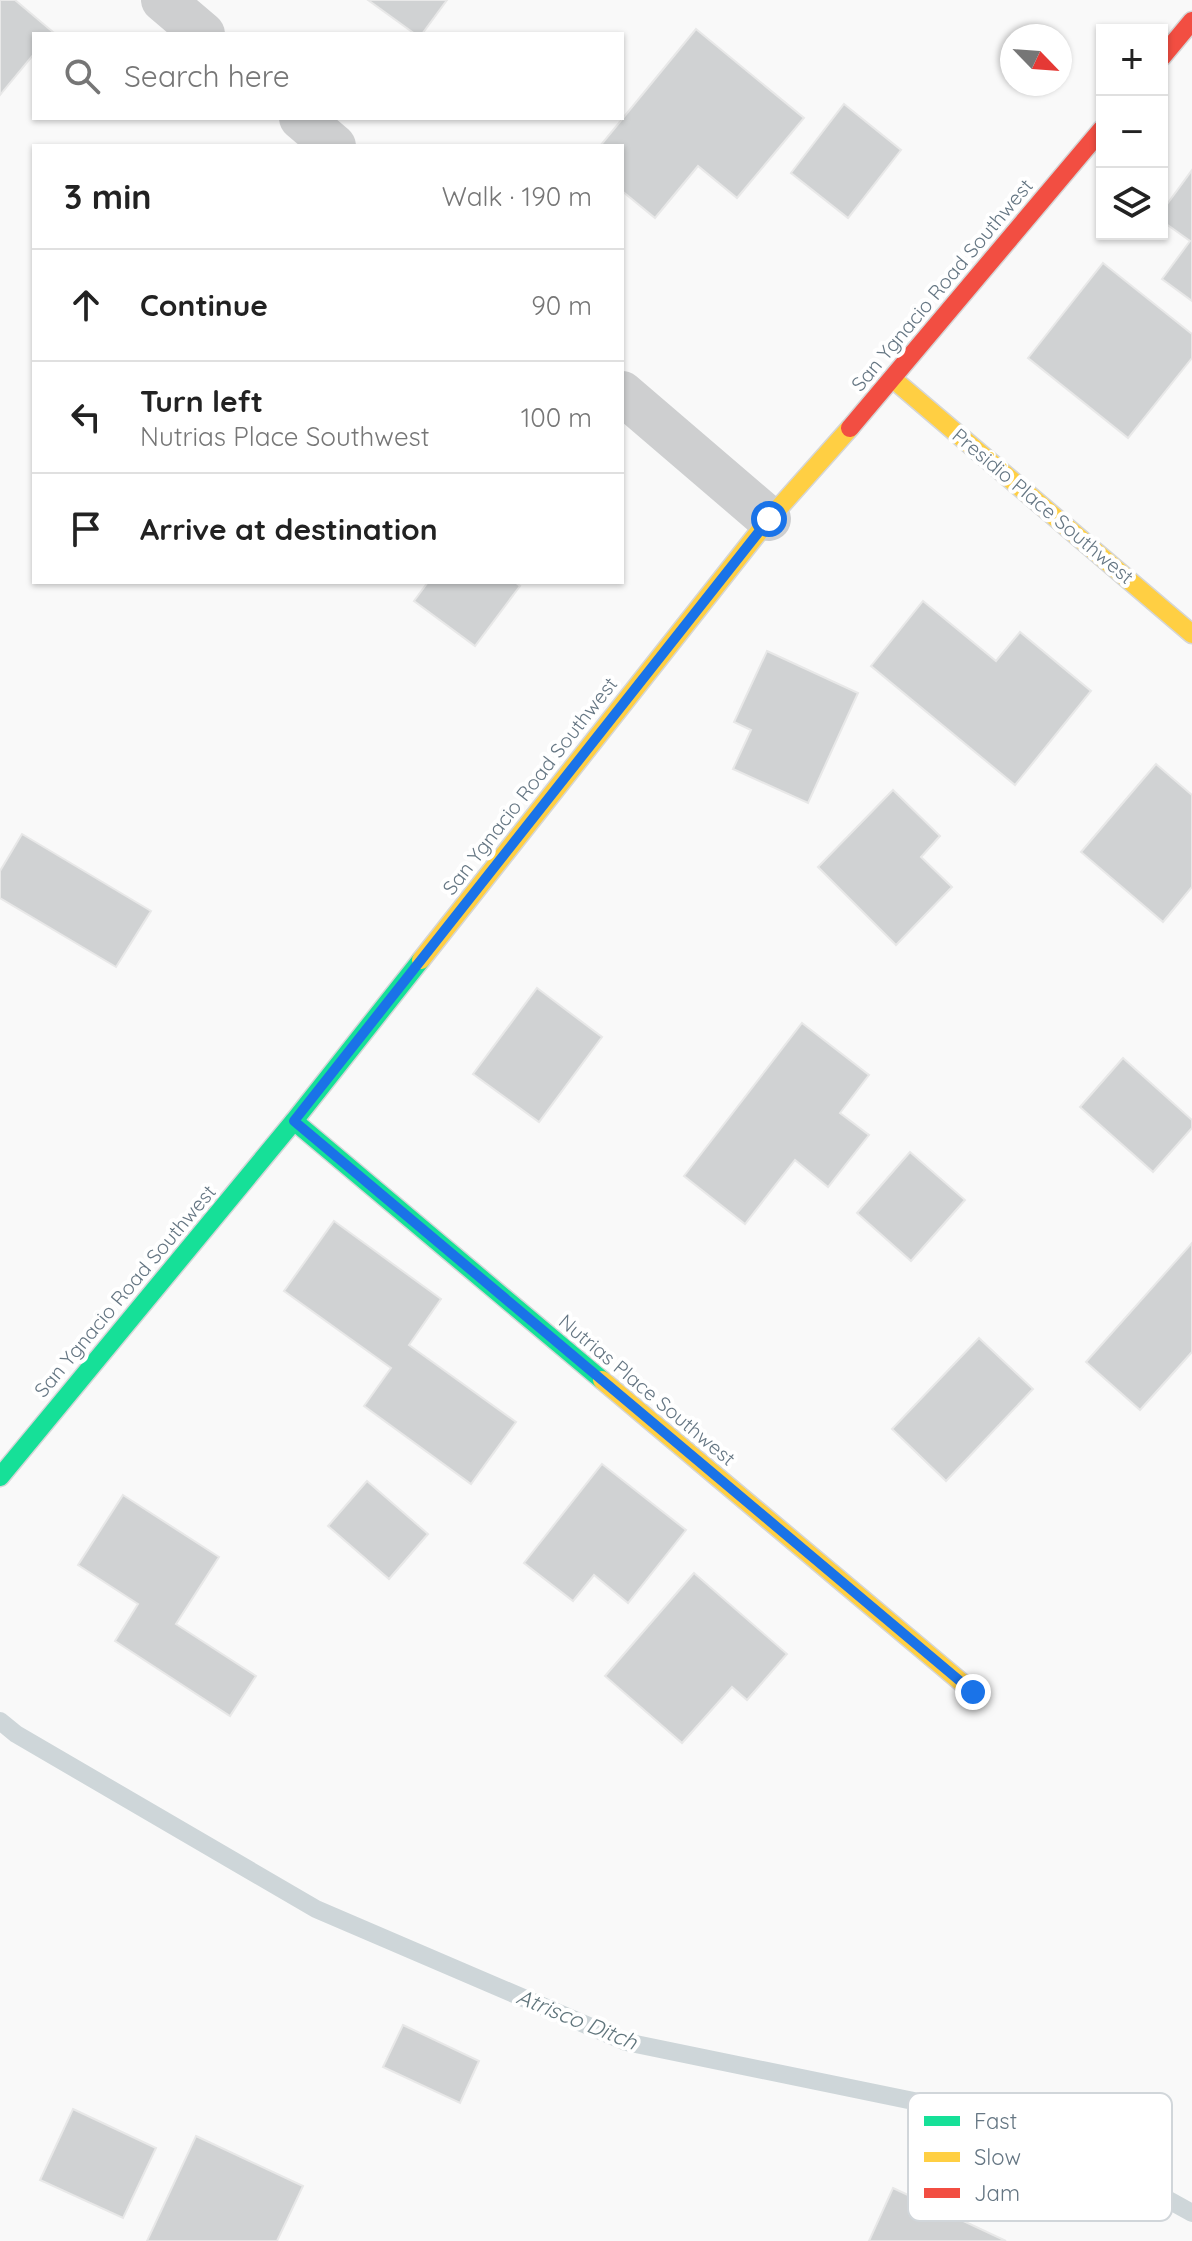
<!DOCTYPE html>
<html lang="en">
<head>
<meta charset="utf-8">
<style>
	body { margin:0; font-family:Quicksand,sans-serif; background:#f2f2f2; color:#222 }
	.controls { position:absolute; right:24px; top:24px; display:grid; overflow:hidden; border-radius:0px; box-shadow:0 2px 6px #0004 }
	.controls button { width:72px; height:72px; display:grid; place-items:center; padding:0; border:0; border-bottom:2px solid #e0e0e0; background:#fff; color:#222; font:40px sans-serif }
	.compass { position:absolute; left:1000px; top:24px; width:72px; height:72px; border-radius:50%; background:#fff; box-shadow:0 2px 6px #0004; rotate:115deg }
	.stop { position:absolute; width:24px; height:24px; margin:-18px; border:6px solid #1a73e8; border-radius:50%; background:#fff }
	.stop.end { background:#1a73e8; border-color:#fff; box-shadow:0 2px 8px #0008 }
	.list { margin:0; padding:0; list-style:none }
	h2 { display:flex; justify-content:space-between; align-items:center; height:104px; margin:0; padding:0 32px; font-size:34px }
	h2 small { font-size:26px; font-weight:400; color:#767676 }
	.list li { display:grid; grid-template-columns:52px 1fr auto; gap:24px; align-items:center; box-sizing:border-box; height:112px; padding:0 32px; border-top:2px solid #e0e0e0 }
	.list b { display:block; font-size:30px; white-space:nowrap }
	.list p { margin:0; font-size:26px; white-space:nowrap; color:#767676 }
	.list em { font-size:26px; font-style:normal; color:#767676 }
	.icon { flex:none; width:44px; height:44px; fill:none; stroke:currentColor; stroke-width:2; stroke-linecap:round; stroke-linejoin:round }
	.map { position:relative; flex:none; width:1192px; height:2241px; overflow:hidden }
	.search { position:absolute; background:#fff; box-shadow:0 2px 6px #0004; left:32px; top:32px; width:592px; height:88px; display:flex; align-items:center; gap:20px; box-sizing:border-box; padding:0 28px; border-radius:0px; color:#767676; font-size:30px }
	.panel { position:absolute; background:#fff; box-shadow:0 2px 6px #0004; left:32px; top:144px; width:592px; height:440px; border-radius:0px }
	.map>svg:first-child { display:block }
	.lines { fill:none; stroke-linecap:round; stroke-linejoin:round }
	.stream { stroke:#ced6d9; stroke-width:18 }
	.building { fill:#d0d2d3; stroke:#e8e8e8; stroke-width:2 }
	.fast-casing { stroke:#d5d6d7; stroke-width:21 }
	.slow-casing { stroke:#d5d6d7; stroke-width:21 }
	.jam-casing { stroke:#d5d6d7; stroke-width:21 }
	.street { stroke:#cecfd0; stroke-width:44 }
	.fast { stroke:#16e098; stroke-width:18 }
	.slow { stroke:#ffcf43; stroke-width:18 }
	.jam { stroke:#f24e42; stroke-width:18 }
	.route { stroke:#1a73e8; stroke-width:10 }
	.labels { text-anchor:middle; stroke-width:8; stroke-linejoin:round; paint-order:stroke }
	.street-label { font-size:20px; fill:#657683; stroke:#fff }
	.water-label { font-size:22px; font-style:italic; fill:#60757c; stroke:#fff }
	.key { fill:#fff; stroke:#d1d6da; stroke-width:2 }
	.key-label { font-size:22px; fill:#657683 }
</style>
</head>
<body>
<div class="map">
<svg width="1192" height="2241" viewBox="0 0 1192 2241">
	<rect width="100%" height="100%" fill="#f9f9f9"/>
	<g class="lines">
		<path class="stream" d="M0,1721L16,1734L316,1909L626,2042L1035,2126L1192,2213"/>
	</g>
	<g class="building">
		<path d="M0,0H15L53,32L51,34H34V54L0,95Z"/>
		<path d="M368,0H447L422,34H415Z"/>
		<path d="M696,29L804,118L737,198L698,166L655,218L622,191V146H600Z"/>
		<path d="M844,104L901,150L848,218L791,173Z"/>
		<path d="M1192,170V301L1162,279L1190,241L1162,221V211Z"/>
		<path d="M1103,263L1192,334V358L1128,438L1028,358Z"/>
		<path d="M428,582H515L520,586L475,646L414,601Z"/>
		<path d="M923,601L996,661L1020,632L1091,691L1015,785L871,666Z"/>
		<path d="M767,651L858,693L808,803L733,769L751,730L734,722Z"/>
		<path d="M1156,764L1192,795V887L1163,922L1081,852Z"/>
		<path d="M893,790L940,836L921,857L952,887L896,945L818,867Z"/>
		<path d="M22,834L151,911L116,967L0,898V871Z"/>
		<path d="M537,988L602,1037L539,1122L473,1074Z"/>
		<path d="M802,1023L869,1075L840,1113L869,1135L828,1187L795,1160L745,1224L684,1176Z"/>
		<path d="M1123,1058L1192,1120V1128L1153,1172L1080,1107Z"/>
		<path d="M910,1152L965,1200L911,1261L857,1213Z"/>
		<path d="M334,1221L441,1299L409,1345L516,1422L471,1484L364,1406L391,1368L284,1291Z"/>
		<path d="M1192,1243V1352L1140,1410L1086,1362Z"/>
		<path d="M979,1338L1033,1389L946,1481L892,1429Z"/>
		<path d="M602,1464L686,1530L628,1603L594,1575L573,1601L524,1563Z"/>
		<path d="M367,1481L428,1534L389,1579L328,1526Z"/>
		<path d="M123,1495L219,1557L176,1624L256,1676L230,1716L115,1641L138,1604L78,1565Z"/>
		<path d="M694,1573L787,1654L747,1700L732,1687L682,1743L605,1676Z"/>
		<path d="M403,2025L479,2061L460,2103L383,2067Z"/>
		<path d="M73,2109L156,2148L123,2218L40,2180Z"/>
		<path d="M196,2136L303,2186L277,2241H147Z"/>
		<path d="M893,2188L1006,2241H869Z"/>
	</g>
	<g class="lines">
		<defs>
			<g id="fast">
				<path d="M294,1121L602,1380"/>
				<path d="M0,1477L294,1121L421,960"/>
			</g>
			<g id="slow">
				<path d="M893,379L1192,634"/>
				<path d="M421,960L769,519L850,428"/>
				<path d="M602,1380L973,1692"/>
			</g>
			<g id="jam">
				<path d="M1162,57L1192,21"/>
				<path d="M850,428L1102,129"/>
			</g>
		</defs>
		<use href="#fast" class="fast-casing"/>
		<use href="#slow" class="slow-casing"/>
		<use href="#jam" class="jam-casing"/>
		<g class="street">
			<path d="M163,0L203,34"/>
			<path d="M301,118L334,146"/>
			<path d="M622,393L769,519"/>
		</g>
		<use href="#fast" class="fast"/>
		<use href="#slow" class="slow"/>
		<use href="#jam" class="jam"/>
	</g>
	<g class="lines">
		<path class="route" d="M769,519L294,1121L973,1692"/>
	</g>
	<g class="labels">
		<g class="street-label">
			<text transform="translate(942 285) rotate(-50)" y="7">San Ygnacio Road Southwest</text>
			<text transform="translate(1043 506) rotate(40)" y="7">Presidio Place Southwest</text>
			<text transform="translate(530 786) rotate(-52)" y="7">San Ygnacio Road Southwest</text>
			<text transform="translate(125 1291) rotate(-50)" y="7">San Ygnacio Road Southwest</text>
			<text transform="translate(647 1390) rotate(40)" y="7">Nutrias Place Southwest</text>
		</g>
		<g class="water-label">
			<text transform="translate(577 2019) rotate(22)" y="8">Atrisco Ditch</text>
		</g>
	</g>
	<rect x="908" y="2093" width="264" height="128" rx="12" class="key"/>
	<rect x="924" y="2116" width="36" height="10" fill="#16e098"/>
	<rect x="924" y="2152" width="36" height="10" fill="#ffcf43"/>
	<rect x="924" y="2188" width="36" height="10" fill="#f24e42"/>
	<g class="key-label">
		<text x="974" y="2129">Fast</text>
		<text x="974" y="2165">Slow</text>
		<text x="974" y="2201">Jam</text>
	</g>
</svg>
<div class="controls">
<button>+</button>
<button>−</button>
<button><svg class="icon" aria-label="layers" viewBox="0 0 24 24"><path d="M12 4l9 5-9 5-9-5zM3 14l9 5 9-5"/></svg></button>
</div>
<svg class="compass" viewBox="-18 -18 36 36"><path d="M0-13l5 13h-10z" fill="#e53935"/><path d="M0 13l5-13h-10z" fill="#767676"/></svg>
<div class="stop" style="left:769px;top:519px"></div>
<div class="stop end" style="left:973px;top:1692px"></div>
<div class="search"><svg class="icon" aria-label="search" viewBox="0 0 24 24"><circle cx="10" cy="10" r="6"/><path d="M15 15l6 6"/></svg>Search here</div>
<section class="panel">
<h2>3 min<small>Walk · 190 m</small></h2>
<ul class="list">
<li><svg class="icon" aria-label="ahead" viewBox="0 0 24 24"><path d="M12 20V5M6 11l6-6 6 6"/></svg><div><b>Continue</b></div><em>90 m</em></li>
<li><svg class="icon" aria-label="left" viewBox="0 0 24 24"><path d="M17 20v-9H6M10 6l-5 5 5 5"/></svg><div><b>Turn left</b><p>Nutrias Place Southwest</p></div><em>100 m</em></li>
<li><svg class="icon" aria-label="arrive" viewBox="0 0 24 24"><path d="M6 21V4h12l-3 4 3 4H6"/></svg><div><b>Arrive at destination</b></div></li>
</ul>
</section>
</div>
</body>
</html>
